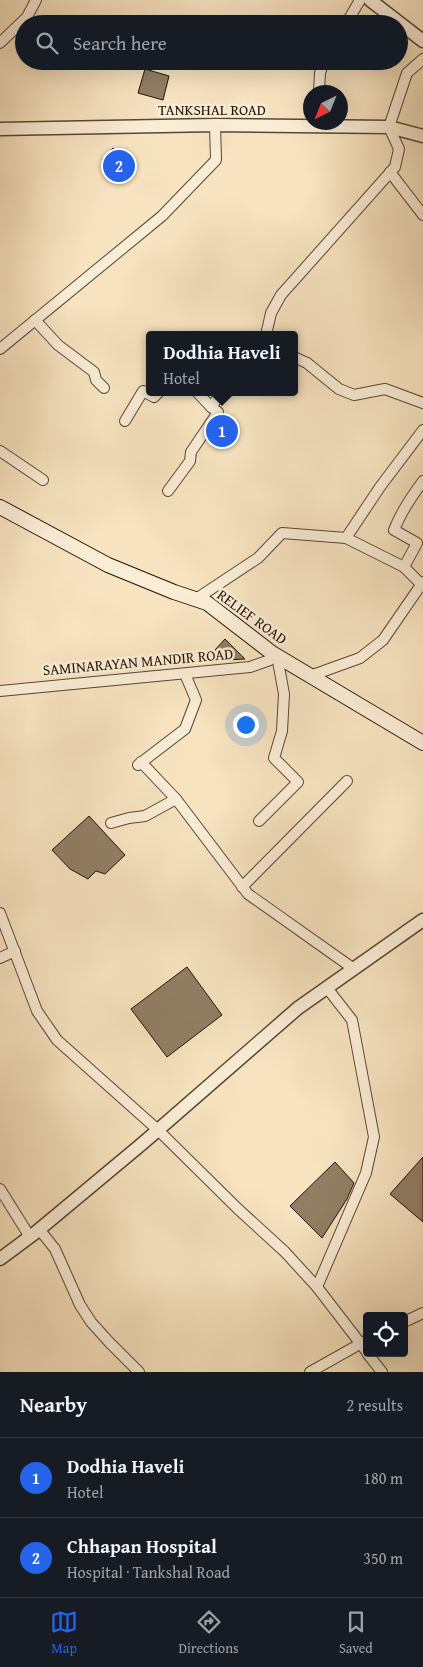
<!DOCTYPE html>
<html lang="en">
<head>
<meta charset="utf-8">
<style>
	body { margin:0; font-family:"Gentium Book Plus",serif; background:#242831; color:#f1f3f6 }
	.controls { position:absolute; right:15px; bottom:15px; display:grid; overflow:hidden; border-radius:5px; box-shadow:0 5px 20px #0002 }
	.controls button { width:45px; height:45px; display:grid; place-items:center; padding:0; border:0; border-bottom:1px solid #363941; background:#171b24; color:#f1f3f6; font:25px sans-serif }
	.compass { position:absolute; left:303px; top:85px; width:45px; height:45px; border-radius:50%; background:#171b24; box-shadow:0 5px 20px #0002; rotate:223deg }
	.you { position:absolute; left:245px; top:724px; width:18px; height:18px; margin:-12px; border:4px solid #fff; border-radius:50%; background:#1a73e8; box-shadow:0 0 0 8px #1a73e833 }
	.badge { display:grid; place-items:center; width:32px; height:32px; border-radius:50%; background:#2563eb; color:#fff; font-size:16px; font-weight:700 }
	.pin { position:absolute; translate:-50% -50%; border:2px solid #fff; box-shadow:0 1px 5px #0006 }
	.popup { position:absolute; left:146px; top:331px; width:152px; height:65px; box-sizing:border-box; display:grid; place-content:center; border-radius:5px; background:#171b24; filter:drop-shadow(0 1px 4px #0005); font-size:16px; white-space:nowrap; color:#9ea1a6 }
	.popup b { font-size:19px; color:#f1f3f6 }
	.popup::after { content:''; position:absolute; left:50%; top:100%; margin-left:-10px; border:10px solid transparent; border-top-color:#171b24 }
	.list { margin:0; padding:0; list-style:none }
	h2 { display:flex; justify-content:space-between; align-items:center; height:65px; margin:0; padding:0 20px; font-size:21px }
	h2 small { font-size:16px; font-weight:400; color:#9ea1a6 }
	.list li { display:grid; grid-template-columns:32px 1fr auto; gap:15px; align-items:center; box-sizing:border-box; height:80px; padding:0 20px; border-top:1px solid #363941 }
	.list b { display:block; font-size:19px; white-space:nowrap }
	.list p { margin:0; font-size:16px; white-space:nowrap; color:#9ea1a6 }
	.list em { font-size:16px; font-style:normal; color:#9ea1a6 }
	.icon { flex:none; width:28px; height:28px; fill:none; stroke:currentColor; stroke-width:2; stroke-linecap:round; stroke-linejoin:round }
	.map { position:relative; flex:none; width:423px; height:1372px; overflow:hidden }
	.search { position:absolute; background:#171b24; box-shadow:0 5px 20px #0002; left:15px; right:15px; top:15px; height:55px; display:flex; align-items:center; gap:12px; box-sizing:border-box; padding:0 18px; border-radius:28px; color:#9ea1a6; font-size:19px }
	.sheet { height:225px; background:#171b24 }
	nav { display:flex; justify-content:space-around; align-items:center; box-sizing:border-box; height:70px; border-top:1px solid #363941; background:#171b24; font-size:14px; color:#9ea1a6 }
	nav a { display:grid; justify-items:center; gap:2px }
	nav .on { color:#2563eb }
	.map>svg:first-child { display:block }
	.building { fill:#917f65; stroke:#221303 }
	.lines { fill:none; stroke-linecap:round; stroke-linejoin:round }
	.minor-casing { stroke:#574732; stroke-width:12 }
	.tertiary-casing { stroke:#574732; stroke-width:15 }
	.secondary-casing { stroke:#221303; stroke-width:16 }
	.minor { stroke:#faedd6; stroke-width:10 }
	.tertiary { stroke:#faedd6; stroke-width:12 }
	.secondary { stroke:#faedd6; stroke-width:14 }
	.labels { text-anchor:middle; stroke-width:5; stroke-linejoin:round; paint-order:stroke }
	.street-label { font-size:15px; fill:#221303; stroke:#faedd6 }
</style>
</head>
<body>
<div class="map">
<svg width="423" height="1372" viewBox="0 0 423 1372">
	<rect width="100%" height="100%" fill="#f7e3c0"/>
	<filter id="stains"><feTurbulence type="fractalNoise" baseFrequency=".004" numOctaves="4"/><feColorMatrix values="0 0 0 0 .2 0 0 0 0 .09 0 0 0 0 .02 0 0 0 .5 -.17"/></filter>
	<radialGradient id="worn" r=".72"><stop offset=".6" stop-color="#630" stop-opacity="0"/><stop offset="1" stop-color="#630" stop-opacity=".3"/></radialGradient>
	<g class="building">
		<path d="M145,69L169,76L163,100L138,93Z"/>
		<path d="M113,148L135,169L127,177L119,169L115,173L102,160Z"/>
		<path d="M219,423L235,435L228,443L214,431Z"/>
		<path d="M225,639L245,659L205,661Z"/>
		<path d="M89,816L125,855L105,874L96,871L88,879L70,869L52,850Z"/>
		<path d="M187,967L222,1015L167,1057L131,1009Z"/>
		<path d="M423,1157V1222L390,1194Z"/>
		<path d="M335,1162L354,1183L347,1199L322,1238L290,1206Z"/>
	</g>
	<g class="lines">
		<defs>
			<g id="minor">
				<path d="M346,24L360,0"/>
				<path d="M0,43L27,17L36,0"/>
				<path d="M319,92L320,73L324,61"/>
				<path d="M390,172L423,215"/>
				<path d="M35,320L58,345L94,372L96,380L104,388"/>
				<path d="M266,335L271,313L281,295L395,167L399,149L389,127L407,73L423,59"/>
				<path d="M0,349L162,216L216,160L215,125"/>
				<path d="M294,357L307,363L339,389L354,395L385,389L423,403"/>
				<path d="M197,392L211,407"/>
				<path d="M125,421L143,391L154,397L159,392"/>
				<path d="M0,451L43,480"/>
				<path d="M168,491L190,461L191,452L218,412L211,407L222,392"/>
				<path d="M346,538L380,487L423,430"/>
				<path d="M404,567L417,543L394,530C401,512 411,497 423,481"/>
				<path d="M196,599L258,558L282,533L346,538L404,567L421,584"/>
				<path d="M310,676L360,658L383,640L423,582"/>
				<path d="M0,691L250,667L270,660L272,653"/>
				<path d="M141,762L176,799L248,894L354,969"/>
				<path d="M138,765L185,729L196,700L185,674"/>
				<path d="M259,821L298,782L274,758L282,731L284,694L277,656"/>
				<path d="M111,823L129,818L145,816L176,799"/>
				<path d="M242,887L347,781"/>
				<path d="M0,913L37,1011L57,1040L158,1130L238,1209L285,1252L317,1287L367,1352"/>
				<path d="M0,958L15,951"/>
				<path d="M0,1189L30,1237"/>
				<path d="M39,1229L55,1249L80,1305L91,1322L109,1342L139,1372"/>
				<path d="M317,1287L366,1173L374,1137L352,1020L327,988"/>
				<path d="M404,1322L423,1313"/>
				<path d="M367,1353L382,1372"/>
				<path d="M310,1372L367,1340"/>
			</g>
			<g id="tertiary">
				<path d="M370,0L423,41"/>
				<path d="M0,129L215,125L389,127L423,136"/>
				<path d="M0,1259L35,1233L143,1143L298,1008L423,920"/>
			</g>
			<path id="secondary" d="M0,507L108,565L174,592L207,603L272,653L423,743"/>
		</defs>
		<use href="#minor" class="minor-casing"/>
		<use href="#tertiary" class="tertiary-casing"/>
		<use href="#secondary" class="secondary-casing"/>
		<use href="#minor" class="minor"/>
		<use href="#tertiary" class="tertiary"/>
		<use href="#secondary" class="secondary"/>
	</g>
	<g class="labels">
		<g class="street-label">
			<text x="212" y="115">TANKSHAL ROAD</text>
			<text transform="translate(252 617) rotate(36)" y="5">RELIEF ROAD</text>
			<text transform="translate(138 662) rotate(-5)" y="5">SAMINARAYAN MANDIR ROAD</text>
		</g>
	</g>
	<rect width="100%" height="100%" filter="url(#stains)"/>
	<rect width="100%" height="100%" fill="url(#worn)"/>
</svg>
<div class="controls">
<button><svg class="icon" aria-label="locate" viewBox="0 0 24 24"><circle cx="12" cy="12" r="6"/><path d="M12 2v4M12 18v4M2 12h4M18 12h4"/></svg></button>
</div>
<svg class="compass" viewBox="-18 -18 36 36"><path d="M0-13l5 13h-10z" fill="#e53935"/><path d="M0 13l5-13h-10z" fill="#9ea1a6"/></svg>
<div class="you"></div>
<div class="pin badge" style="left:222px;top:431px">1</div>
<div class="popup"><b>Dodhia Haveli</b>Hotel</div>
<div class="pin badge" style="left:119px;top:166px">2</div>
<div class="search"><svg class="icon" aria-label="search" viewBox="0 0 24 24"><circle cx="10" cy="10" r="6"/><path d="M15 15l6 6"/></svg>Search here</div>
</div>
<section class="sheet">
<h2>Nearby<small>2 results</small></h2>
<ul class="list">
<li><span class="badge">1</span><div><b>Dodhia Haveli</b><p>Hotel</p></div><em>180 m</em></li>
<li><span class="badge">2</span><div><b>Chhapan Hospital</b><p>Hospital · Tankshal Road</p></div><em>350 m</em></li>
</ul>
</section>
<nav>
<a class="on"><svg class="icon" aria-label="map" viewBox="0 0 24 24"><path d="M3 6l6-2 6 2 6-2v14l-6 2-6-2-6 2zM9 4v14M15 6v14"/></svg>Map</a>
<a><svg class="icon" aria-label="directions" viewBox="0 0 24 24"><path d="M12 3l9 9-9 9-9-9zM9 14v-3h6M13 9l2 2-2 2"/></svg>Directions</a>
<a><svg class="icon" aria-label="saved" viewBox="0 0 24 24"><path d="M7 4h10v16l-5-4-5 4z"/></svg>Saved</a>
</nav>
</body>
</html>
